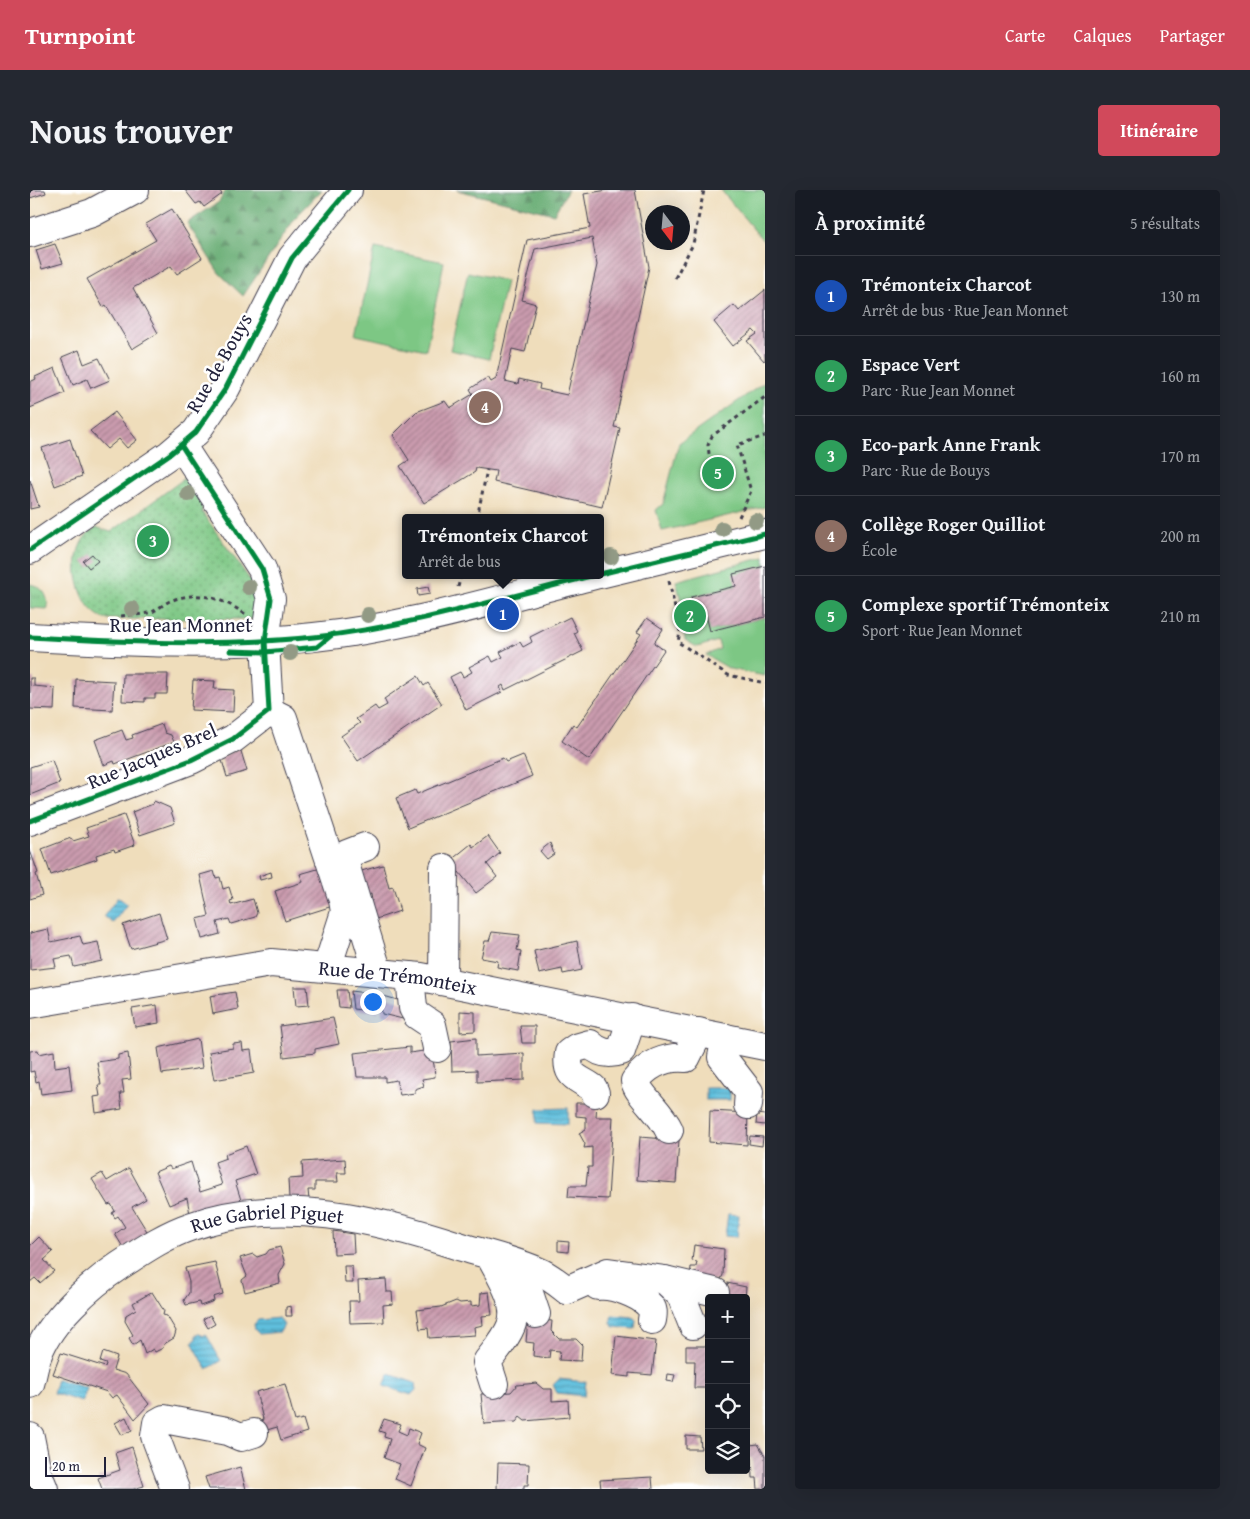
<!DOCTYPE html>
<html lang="fr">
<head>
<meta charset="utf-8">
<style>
	body { margin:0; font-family:"Gentium Book Plus",serif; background:#242831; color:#f1f3f6 }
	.controls { position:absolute; right:15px; bottom:15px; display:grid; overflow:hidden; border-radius:5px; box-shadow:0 5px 20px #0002 }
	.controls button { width:45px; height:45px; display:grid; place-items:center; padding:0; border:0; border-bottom:1px solid #363941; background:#171b24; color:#f1f3f6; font:25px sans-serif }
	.compass { position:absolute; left:615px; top:15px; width:45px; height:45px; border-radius:50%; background:#171b24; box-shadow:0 5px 20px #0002; rotate:164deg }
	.scale { position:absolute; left:15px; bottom:12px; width:61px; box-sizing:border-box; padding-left:5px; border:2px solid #22223b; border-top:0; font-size:14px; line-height:18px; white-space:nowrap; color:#22223b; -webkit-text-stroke:4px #fff; paint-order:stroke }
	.you { position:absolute; left:342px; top:811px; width:18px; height:18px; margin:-12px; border:4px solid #fff; border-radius:50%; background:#1a73e8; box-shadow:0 0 0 8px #1a73e833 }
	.badge { display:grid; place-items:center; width:32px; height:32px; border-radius:50%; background:#d1495b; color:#fff; font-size:16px; font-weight:700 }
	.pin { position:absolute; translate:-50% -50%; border:2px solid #fff; box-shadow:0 1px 5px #0006 }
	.popup { position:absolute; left:372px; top:324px; width:202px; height:65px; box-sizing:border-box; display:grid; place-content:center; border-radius:5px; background:#171b24; filter:drop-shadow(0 1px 4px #0005); font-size:16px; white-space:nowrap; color:#9ea1a6 }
	.popup b { font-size:19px; color:#f1f3f6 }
	.popup::after { content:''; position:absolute; left:50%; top:100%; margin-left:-10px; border:10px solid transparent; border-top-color:#171b24 }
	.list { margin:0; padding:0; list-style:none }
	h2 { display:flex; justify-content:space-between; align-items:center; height:65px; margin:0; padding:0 20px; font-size:21px }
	h2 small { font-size:16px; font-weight:400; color:#9ea1a6 }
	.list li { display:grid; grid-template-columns:32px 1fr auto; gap:15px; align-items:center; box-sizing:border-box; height:80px; padding:0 20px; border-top:1px solid #363941 }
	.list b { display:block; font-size:19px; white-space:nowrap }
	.list p { margin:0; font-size:16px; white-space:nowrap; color:#9ea1a6 }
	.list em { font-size:16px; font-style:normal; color:#9ea1a6 }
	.icon { flex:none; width:28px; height:28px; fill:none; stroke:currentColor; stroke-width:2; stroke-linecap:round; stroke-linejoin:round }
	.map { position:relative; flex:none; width:735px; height:1299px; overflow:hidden; border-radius:5px }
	header { display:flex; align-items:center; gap:30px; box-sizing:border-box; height:70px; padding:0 25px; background:#d1495b; color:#fff }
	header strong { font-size:24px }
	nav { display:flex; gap:28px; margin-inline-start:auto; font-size:18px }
	.intro { display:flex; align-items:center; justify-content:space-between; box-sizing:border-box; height:120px; padding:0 30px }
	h1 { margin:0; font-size:35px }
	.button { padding:12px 22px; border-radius:5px; background:#d1495b; color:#fff; font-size:18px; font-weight:700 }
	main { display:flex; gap:30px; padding:0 30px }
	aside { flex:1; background:#171b24; border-radius:5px; box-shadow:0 5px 20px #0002 }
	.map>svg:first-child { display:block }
	.grass { fill:url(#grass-tufts); stroke:#507460 }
	.forest { fill:url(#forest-firs); stroke:#446756 }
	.park { fill:#7dc784; stroke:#507460 }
	.garden { fill:url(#garden-dots); stroke:#507460 }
	.water { fill:url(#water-rules); stroke:#40708c }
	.building { fill:url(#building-hatch); fill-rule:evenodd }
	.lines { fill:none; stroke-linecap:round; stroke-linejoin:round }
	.minor-casing { stroke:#413e4e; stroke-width:30 }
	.path { stroke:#413e4e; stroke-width:3; stroke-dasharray:4 4; stroke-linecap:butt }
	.minor { stroke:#fff; stroke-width:28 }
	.cycleway-casing { stroke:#fff; stroke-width:8 }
	.cycleway { stroke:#00873e; stroke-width:5 }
	.tree { fill:#929a85 }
	.labels { text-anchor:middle; stroke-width:5; stroke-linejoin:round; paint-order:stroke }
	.street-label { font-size:20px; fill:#22223b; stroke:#fff }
</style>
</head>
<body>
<header>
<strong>Turnpoint</strong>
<nav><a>Carte</a><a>Calques</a><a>Partager</a></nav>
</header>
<div class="intro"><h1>Nous trouver</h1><a class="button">Itinéraire</a></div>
<main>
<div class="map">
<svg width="735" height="1299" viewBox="0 0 735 1299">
	<defs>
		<pattern id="grass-tufts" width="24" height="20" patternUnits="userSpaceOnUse" patternTransform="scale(1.25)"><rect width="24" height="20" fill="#7dc784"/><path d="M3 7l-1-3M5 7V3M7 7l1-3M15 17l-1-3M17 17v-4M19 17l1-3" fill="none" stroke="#66a16d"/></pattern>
		<pattern id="forest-firs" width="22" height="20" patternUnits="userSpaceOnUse" patternTransform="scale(1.25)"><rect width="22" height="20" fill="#66ac72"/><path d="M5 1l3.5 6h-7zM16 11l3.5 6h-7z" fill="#548c5f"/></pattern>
		<pattern id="garden-dots" width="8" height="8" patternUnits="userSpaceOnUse" patternTransform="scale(1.25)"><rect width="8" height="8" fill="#7dc784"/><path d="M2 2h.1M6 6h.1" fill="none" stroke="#66a16d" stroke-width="1.8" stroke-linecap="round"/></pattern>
		<pattern id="water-rules" width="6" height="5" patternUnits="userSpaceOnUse" patternTransform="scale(1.25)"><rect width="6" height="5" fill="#5fbfdd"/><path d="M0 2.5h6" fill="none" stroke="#4e9bb4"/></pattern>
		<pattern id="building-hatch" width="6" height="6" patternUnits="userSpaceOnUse" patternTransform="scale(1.25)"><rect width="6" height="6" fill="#ca9bae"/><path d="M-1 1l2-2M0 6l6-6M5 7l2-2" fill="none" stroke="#a47e8f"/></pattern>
	</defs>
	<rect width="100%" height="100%" fill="#fff"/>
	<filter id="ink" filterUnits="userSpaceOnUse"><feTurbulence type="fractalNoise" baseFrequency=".02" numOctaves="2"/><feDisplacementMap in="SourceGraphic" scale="10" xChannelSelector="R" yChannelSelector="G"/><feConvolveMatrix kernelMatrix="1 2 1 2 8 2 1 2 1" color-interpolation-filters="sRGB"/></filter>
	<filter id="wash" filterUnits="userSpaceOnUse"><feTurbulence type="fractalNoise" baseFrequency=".0096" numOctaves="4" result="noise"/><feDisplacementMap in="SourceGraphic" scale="20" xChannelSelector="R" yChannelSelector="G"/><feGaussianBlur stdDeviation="1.12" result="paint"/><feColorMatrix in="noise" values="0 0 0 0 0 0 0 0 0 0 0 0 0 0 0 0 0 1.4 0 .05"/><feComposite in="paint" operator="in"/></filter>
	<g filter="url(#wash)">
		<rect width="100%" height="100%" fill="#efddbb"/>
		<path class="grass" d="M0,394C14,397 18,406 18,419L0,418Z"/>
		<g class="forest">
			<path d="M196,0H292L266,27L213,106L189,83L157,33L189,12Z"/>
			<path d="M427,0H538L524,24Z"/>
		</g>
		<g class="park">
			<path d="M691,0H735V53Z"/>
			<path d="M345,58L414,72L396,160L326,145Z"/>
			<path d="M438,82L476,91L459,169L420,160Z"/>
			<path d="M735,192V317L632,341L626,320L633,314L649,253Z"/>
			<path d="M735,367V376L706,396L661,407L666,427L676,425L680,441L735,427V486L700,479L676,465L690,459L688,451L667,457L655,450L654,441L658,438L646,391Z"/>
		</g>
		<path class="garden" d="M155,288C163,297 174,309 172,322L228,401L227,429H74C69,426 63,422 59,417C43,394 39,353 66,337L81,342Z"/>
		<g class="water">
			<path d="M88,707L97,714L83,733L74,726Z"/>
			<rect x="676" y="898" width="24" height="12"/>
			<path d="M538,918V934L507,933L508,919Z"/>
			<path d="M698,1024L709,1025L707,1047L695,1046Z"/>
			<path d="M582,1125L603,1127L606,1130L605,1139L584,1137L581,1133Z"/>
			<path d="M249,1128L254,1135L250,1142L229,1144L225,1140L224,1134L228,1130Z"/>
			<path d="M170,1143L173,1146L176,1144L191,1171L177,1179L162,1152L166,1150V1145Z"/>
			<path d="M359,1184L385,1193L386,1200L381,1205L354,1196Z"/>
			<path d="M27,1189L57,1198L52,1212L23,1203Z"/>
			<path d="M529,1189L556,1192L554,1206L527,1203L523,1195Z"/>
		</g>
		<g id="blocks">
			<g class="building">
				<path d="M0,0H15L16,3L0,8Z"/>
				<path d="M155,0H189L192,4L174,17L170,12L166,14Z"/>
				<path d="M577,0H605L619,77L584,237L590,238L572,317L464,292L466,281L446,278L445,282L394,313L370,276L379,270L363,245L386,222L415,211L420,218L443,204L440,199L458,187L461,192L466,189L497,50L560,38L554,4ZM562,48L567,75L537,205L509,199L510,194L489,189L488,194L475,191L482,159L495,162L506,114L492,110L505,59Z"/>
				<path d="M142,19L172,68L147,84L141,76L103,98L128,143L102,159L76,115L73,117L57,89L126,50L116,34Z"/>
				<path d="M25,54L33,73L12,79L6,60Z"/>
				<path d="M735,100V170L734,171L717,151L727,144L723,140L703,156L684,132L704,115L709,121Z"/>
				<path d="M49,160L54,174L69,168L80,190L61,198L57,189L43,195L32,167Z"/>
				<path d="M25,178L35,203L0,218V192L6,189L5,187Z"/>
				<path d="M85,222L107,250L97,258L89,249L77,259L60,241Z"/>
				<path d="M40,249L52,286L25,296L12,258Z"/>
				<path d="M0,290L9,317L0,319Z"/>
				<path d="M62,364L68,371L59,378L53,371Z"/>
				<path d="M735,376V427L680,441L676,425L666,428L661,407L706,396L703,384Z"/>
				<path d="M398,397L400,404L388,406L387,399Z"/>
				<path d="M540,427L547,441L544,443L553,461L475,500L473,495L470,497L472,502L436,520L420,487L430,482L433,487L442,482L439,477L460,466L463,472L473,467L470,462L490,452L493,457L502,452L500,447Z"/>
				<path d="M617,428L633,439L624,453L634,460L559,570L532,551L543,534L547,537L611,444L607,442Z"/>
				<path d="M93,484H138L137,504H125V508H115V512L92,511Z"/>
				<path d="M388,486L394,496L398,493L412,514L328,571L311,546L330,533L326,529L345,516L348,520L357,515L354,509Z"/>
				<path d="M0,488H4V496L25,498L24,520L0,519Z"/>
				<path d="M46,489L84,491L82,520L45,518Z"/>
				<path d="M163,490L185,491L184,499L204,500L203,522L161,520Z"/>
				<path d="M132,534L135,543L141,545L144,552L85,574L84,571L74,575L65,550L92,540L96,550L103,548L102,545Z"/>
				<path d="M210,558L217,581L197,587L191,567Z"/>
				<path d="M493,565L502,586L378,638L366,608L385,600L387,604L473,568L476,572Z"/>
				<path d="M22,570L30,593L0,605V577Z"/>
				<path d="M124,611L140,618L145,633L110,645L102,622L123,614Z"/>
				<path d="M94,625L105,655L85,662L84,659L66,665L67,669L21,685L12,659L41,648L43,651L59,646L56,638Z"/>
				<path d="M458,646L470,663L457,674L467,687L446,703L420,671L441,654L443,657Z"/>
				<path d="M520,653L524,664L517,669L510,661Z"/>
				<path d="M0,660L8,683L6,684L12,705L0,709Z"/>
				<path d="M353,675L359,698L363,697L370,721L343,730L338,712L342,711L341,704L331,707L324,683Z"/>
				<path d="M298,676L309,714L255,731L245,701L273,692L270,684Z"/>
				<path d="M184,681L186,688L190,687L193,699L199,697L203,710L200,711L201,715L223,709L227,723L225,727L201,734L199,729L187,732L190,744L172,749L167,729L179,726L170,685Z"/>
				<path d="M241,682L242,687L230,690L229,686Z"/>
				<path d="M129,723L137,749L101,759L93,735Z"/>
				<path d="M18,739L21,752L50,746L53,755L68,752L72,771L44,777L41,766L24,769L26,777L0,780V743Z"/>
				<path d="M462,742L490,745L487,760L491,761L488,781L467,777L468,771L451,768L455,751H459Z"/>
				<path d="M547,751L552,780L533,784L532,779L509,784L504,761Z"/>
				<path d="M264,797H277L279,815L266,816Z"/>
				<path d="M307,800H317L319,818L309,817Z"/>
				<path d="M321,801L346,804L348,822L323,819Z"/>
				<path d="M205,802L208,819L183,824L180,806Z"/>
				<path d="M350,805L375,812L377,830L352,824Z"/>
				<path d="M127,815L129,833L105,837L102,819Z"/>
				<path d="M430,821L445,822V841L430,842Z"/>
				<path d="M303,828L309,854L285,859V863L254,867L250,836Z"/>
				<path d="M490,836H505V853H492Z"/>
				<path d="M446,848V866L494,863V890L447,892V880L422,881L421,851Z"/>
				<path d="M168,849L172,878L132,884L128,858Z"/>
				<path d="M212,853L213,861L221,860L224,883L184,890L179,862L203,858V854Z"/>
				<path d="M380,857V863L400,860L404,875L405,887L392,889L394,896L385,899V903L370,905L366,890L355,892V887H327L324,863Z"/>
				<path d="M8,860L9,864L24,861L25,877L39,875L42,900L11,904L9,891L6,892L4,881L0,882V861Z"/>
				<path d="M98,863L101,889L92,890L94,903H90L92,919L66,923L64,907L70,906L68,895H71L67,872L88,869V865Z"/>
				<path d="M546,913H567L566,927H583L578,1009L538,1007L539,996H556L558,977H562V957L554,958L555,954L549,943L556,939V927L546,926Z"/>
				<path d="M680,921L718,923L717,955L679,952Z"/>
				<path d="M727,924L735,925V935L726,934Z"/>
				<path d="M720,946L733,947L732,956L719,954Z"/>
				<path d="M610,947L649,950L646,993L607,990Z"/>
				<path d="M216,956L226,984L205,991L211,1010L184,1015L160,1024L157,1008L139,1015L125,982L139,976L141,979L161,972L170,1002L192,995L185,972L196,968L195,964Z"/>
				<path d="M315,969L316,983H307L308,992H285V1000H278L279,1010L259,1008L258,989L273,988L272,972Z"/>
				<path d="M99,978L116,1009L102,1017L118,1043L94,1059L85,1044L95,1037L88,1026L85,1028L82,1023L85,1021L81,1014L78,1015L62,989L72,983L77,991Z"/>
				<path d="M303,1041L323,1044L324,1063L304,1064Z"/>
				<path d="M9,1047L23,1062L14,1070L24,1081L10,1093L5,1088L0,1092V1056Z"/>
				<path d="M528,1051L539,1052L538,1062L528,1061Z"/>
				<path d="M664,1055L694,1059L693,1085L690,1091L660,1088L661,1077H666L667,1072L662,1071Z"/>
				<path d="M250,1057L255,1074L249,1085L250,1093L215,1102L212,1090L217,1086L210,1068L223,1064L227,1067L236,1064L239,1060Z"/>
				<path d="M185,1072L193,1104L183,1107L184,1111L170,1116L169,1112L156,1115L154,1110L159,1103V1092L155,1078Z"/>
				<path d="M314,1076H322L323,1093H315Z"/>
				<path d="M356,1089L357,1102H362L363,1114L353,1115L354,1132L320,1133L319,1111H329L328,1091Z"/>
				<path d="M697,1093L716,1097L715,1108H695Z"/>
				<path d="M122,1102L134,1121L133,1125L137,1126L146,1141L144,1148L134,1154L133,1158L125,1162L123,1159L115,1164L110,1150L103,1155L99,1148L103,1145L95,1131L96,1125L106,1119L103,1113Z"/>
				<path d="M459,1102L462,1125L452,1126L453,1135L444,1137L445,1145L399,1148L398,1138L390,1139L387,1120L411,1117L426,1111L430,1113L441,1112V1116L450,1115L451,1103Z"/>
				<path d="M261,1116L262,1126H256V1117Z"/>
				<path d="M180,1125L185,1134L178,1138L173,1129Z"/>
				<path d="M498,1129L522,1131L521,1141L529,1149H546L552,1155L551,1171L529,1170L530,1161L520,1160L519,1168L503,1166L504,1153L496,1152Z"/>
				<path d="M586,1146L626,1151L622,1185L599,1183V1187L582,1185Z"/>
				<path d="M656,1156H679V1198H664L665,1171H656Z"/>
				<path d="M73,1162L87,1167L83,1180L96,1184L119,1214L105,1229L87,1205L82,1208L77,1202L23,1184L31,1163L75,1177L76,1174L70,1172Z"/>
				<path d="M638,1184L645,1185L643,1192L637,1191Z"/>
				<path d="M506,1193L513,1199H522V1211L538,1210L539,1227L495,1231L490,1227L486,1232L454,1234L451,1204L481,1202L487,1195Z"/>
				<path d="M255,1194L265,1231L273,1229L277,1242L251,1250L247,1237L237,1240L230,1234L233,1229L226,1202Z"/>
				<path d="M96,1227L102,1240L92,1245L85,1233Z"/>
				<path d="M354,1229L371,1234L368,1241L377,1245L379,1238L391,1243L387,1254L395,1258L381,1296L365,1289L370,1274L354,1268L360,1249L354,1247L355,1243L349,1241Z"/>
				<path d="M656,1246L670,1247L671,1259H656Z"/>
				<path d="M728,1254L735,1266V1299H728L727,1288H723L722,1268L716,1269V1261L720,1255Z"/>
				<path d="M102,1257L114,1296L103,1299H72L68,1288L90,1280L85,1263Z"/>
				<path d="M468,1273L499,1274L498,1295H494V1299H467Z"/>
				<path d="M210,1277L216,1299H179L175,1287Z"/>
				<path d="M622,1287L623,1299H571L570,1290Z"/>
			</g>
		</g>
	</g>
	<g filter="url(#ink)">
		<use href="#blocks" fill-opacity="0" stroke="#413e4e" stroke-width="1"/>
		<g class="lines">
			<defs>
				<g id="minor">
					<path d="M0,43L62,23L105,0"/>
					<path d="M0,360L140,264L166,242L196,198L262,68L318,0"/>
					<path d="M570,384L735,344"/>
					<path d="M0,447C94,452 190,457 284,447C379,437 472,408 565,385"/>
					<path d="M239,521L253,528L313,710L315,722L297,778"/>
					<path d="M0,631L161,570L203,549L239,521L235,451L241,409L232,379L151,255"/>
					<path d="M335,657L317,664L314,671L348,783"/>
					<path d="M380,786L383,818L387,825L402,835L407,858"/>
					<path d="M413,791L414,678"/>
					<path id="s1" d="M0,814L241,773L391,787L735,856"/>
					<path d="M696,848L692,867L719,902L718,915"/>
					<path d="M565,903L563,898C547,887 535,887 539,863L546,858L560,854C569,863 579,865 591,861L602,828"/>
					<path d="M639,940C631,922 608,905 605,891C618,874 636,866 656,868L669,842"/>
					<path d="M460,1066C470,1085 490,1114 481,1136C476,1149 465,1161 457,1172L464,1194"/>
					<path d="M490,1076L506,1124"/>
					<path d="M635,1090L685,1102"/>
					<path d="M568,1096C582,1094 609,1104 619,1115C624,1119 623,1124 622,1130"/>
					<path d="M537,1100L578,1082L635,1090L651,1105L663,1135"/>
					<path id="s2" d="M0,1194C3,1184 4,1174 8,1164C20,1131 60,1095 89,1076C112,1061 135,1045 162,1036C250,1005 347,1029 432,1057C458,1065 487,1071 512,1083C520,1087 529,1094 537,1100"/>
					<path d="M0,1247L7,1282L14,1299"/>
					<path d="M145,1299L125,1246L127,1233L134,1229L197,1241L211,1247L224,1243"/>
				</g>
			</defs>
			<use href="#minor" class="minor-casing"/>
			<g class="path">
				<path d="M645,88L663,54L674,0"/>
				<path d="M679,264L678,255L682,246L735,207"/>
				<path d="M709,327L721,301L707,255L735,246"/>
				<path d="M447,328L457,280"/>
				<path d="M639,391L650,441L648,452L698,485L735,493"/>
				<path d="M428,397L431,385"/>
				<path d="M91,426C100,425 109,425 118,423C125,422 132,415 138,412C167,399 192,408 215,424"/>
			</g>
			<use href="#minor" class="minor"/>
			<defs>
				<g id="cycleway">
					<path d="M0,360L140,264L166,242L196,198L262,68L318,0"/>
					<path d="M570,384L735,344"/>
					<path d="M0,447C94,452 190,457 284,447C379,437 472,408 565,385"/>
					<path d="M200,461L235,462L287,457L303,444"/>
					<path d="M0,631L161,570L203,549L239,521L235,451L241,409L232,379L151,255"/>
				</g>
			</defs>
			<use href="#cycleway" class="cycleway-casing"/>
			<use href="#cycleway" class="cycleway"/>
		</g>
		<g class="tree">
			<circle cx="158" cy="304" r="8"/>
			<circle cx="726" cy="331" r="8"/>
			<circle cx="692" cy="339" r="8"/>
			<circle cx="581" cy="367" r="8"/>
			<circle cx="219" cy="397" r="8"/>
			<circle cx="102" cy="419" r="8"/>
			<circle cx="338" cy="425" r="8"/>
			<circle cx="260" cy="463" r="8"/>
		</g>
	</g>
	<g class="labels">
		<g class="street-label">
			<text transform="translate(189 173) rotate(-60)" y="7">Rue de Bouys</text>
			<text x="151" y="442">Rue Jean Monnet</text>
			<text transform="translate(122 566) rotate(-23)" y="7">Rue Jacques Brel</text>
			<text dy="7" stroke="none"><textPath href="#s1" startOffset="372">Rue de Trémonteix</textPath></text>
			<text dy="7" stroke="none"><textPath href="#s2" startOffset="312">Rue Gabriel Piguet</textPath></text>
		</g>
	</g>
</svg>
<div class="controls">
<button>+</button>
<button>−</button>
<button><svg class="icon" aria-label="locate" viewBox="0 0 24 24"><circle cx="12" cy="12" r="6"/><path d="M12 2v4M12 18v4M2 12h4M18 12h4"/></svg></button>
<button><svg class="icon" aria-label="layers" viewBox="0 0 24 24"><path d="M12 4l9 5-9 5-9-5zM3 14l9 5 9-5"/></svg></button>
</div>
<svg class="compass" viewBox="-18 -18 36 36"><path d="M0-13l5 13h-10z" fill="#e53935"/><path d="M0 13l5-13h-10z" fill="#9ea1a6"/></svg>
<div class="scale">20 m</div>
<div class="you"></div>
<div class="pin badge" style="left:473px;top:424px;background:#1a4fb4">1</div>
<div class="popup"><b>Trémonteix Charcot</b>Arrêt de bus</div>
<div class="pin badge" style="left:660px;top:426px;background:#2e9e5b">2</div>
<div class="pin badge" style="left:123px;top:351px;background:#2e9e5b">3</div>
<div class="pin badge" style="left:455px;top:217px;background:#8d6e63">4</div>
<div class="pin badge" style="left:688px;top:283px;background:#2e9e5b">5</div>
</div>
<aside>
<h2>À proximité<small>5 résultats</small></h2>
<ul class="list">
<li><span class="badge" style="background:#1a4fb4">1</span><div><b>Trémonteix Charcot</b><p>Arrêt de bus · Rue Jean Monnet</p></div><em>130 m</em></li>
<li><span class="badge" style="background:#2e9e5b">2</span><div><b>Espace Vert</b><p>Parc · Rue Jean Monnet</p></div><em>160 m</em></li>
<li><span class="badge" style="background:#2e9e5b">3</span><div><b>Eco-park Anne Frank</b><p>Parc · Rue de Bouys</p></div><em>170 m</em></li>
<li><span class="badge" style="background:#8d6e63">4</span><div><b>Collège Roger Quilliot</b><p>École</p></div><em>200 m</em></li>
<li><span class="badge" style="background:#2e9e5b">5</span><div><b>Complexe sportif Trémonteix</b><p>Sport · Rue Jean Monnet</p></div><em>210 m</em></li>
</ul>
</aside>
</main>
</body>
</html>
